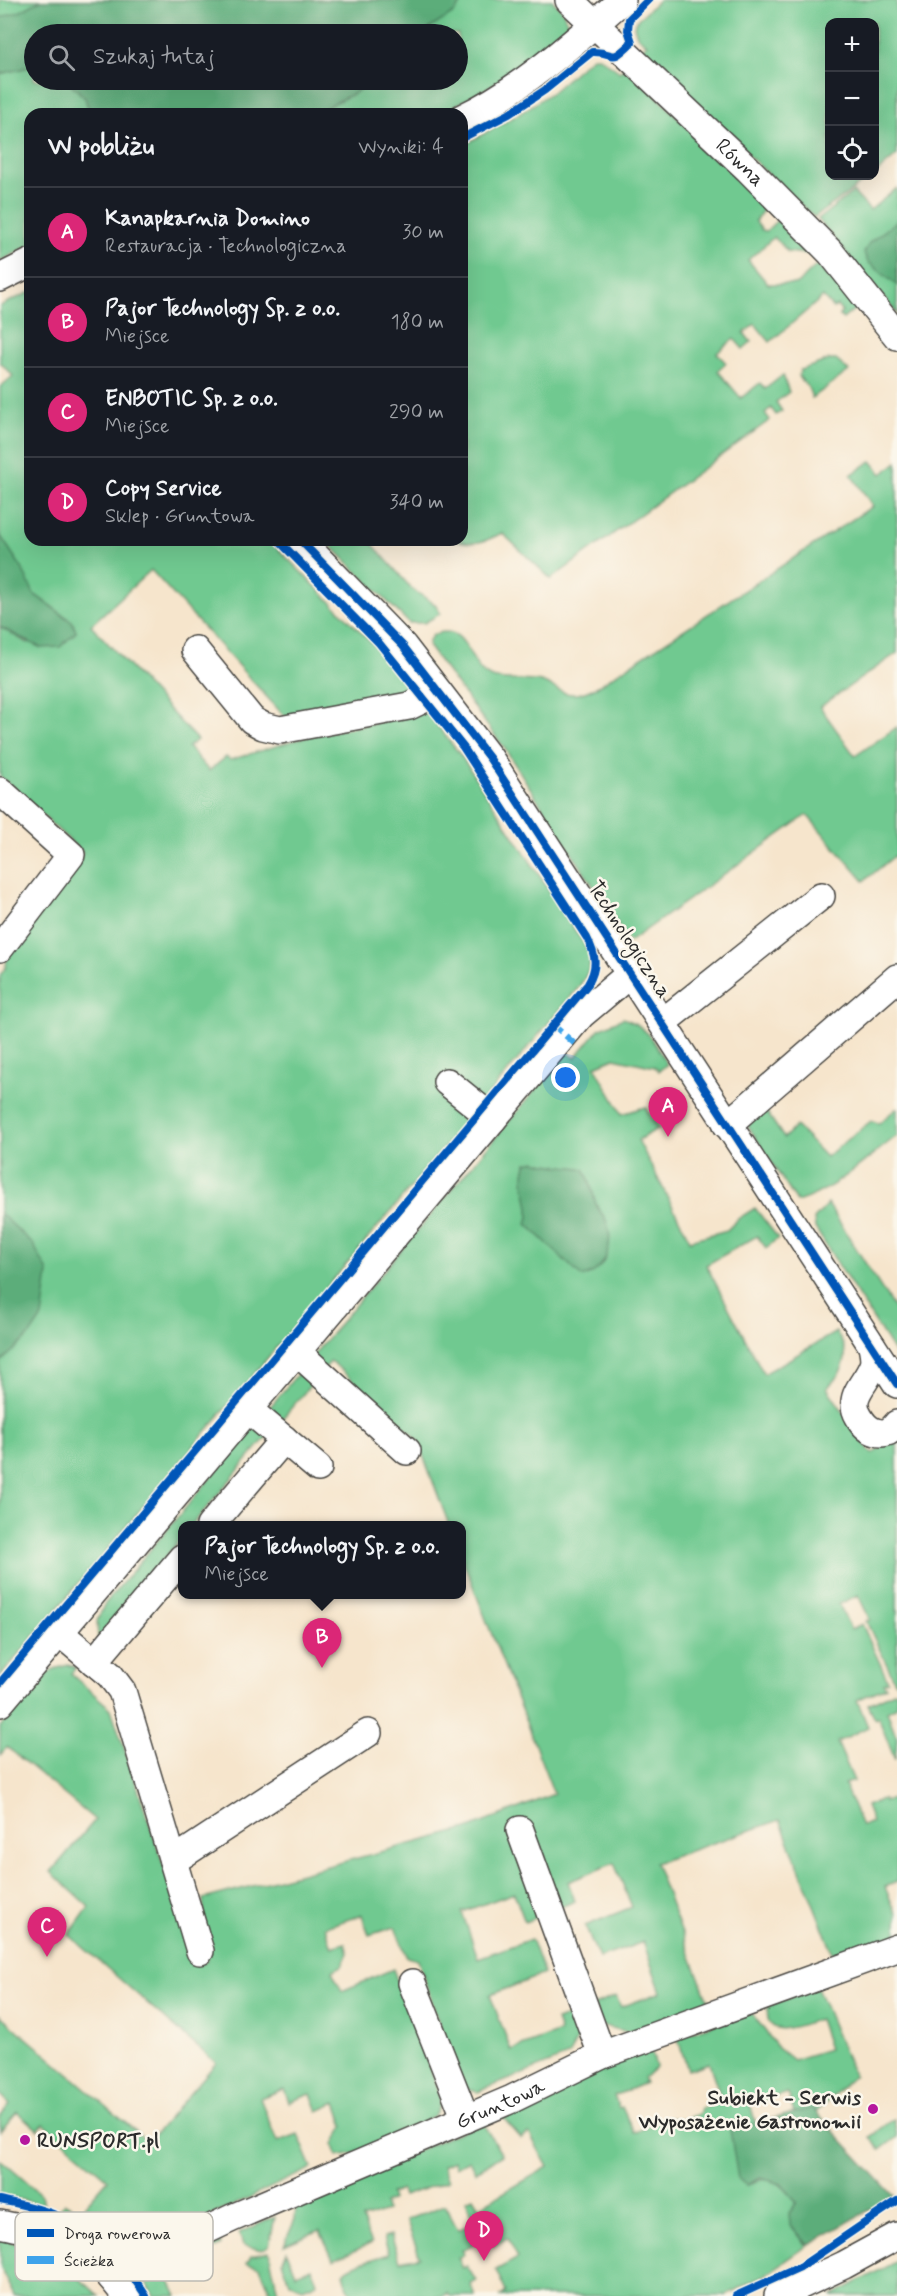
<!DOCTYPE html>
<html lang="pl">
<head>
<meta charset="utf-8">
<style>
	body { margin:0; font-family:Mynerve,sans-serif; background:#242831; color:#f1f3f6 }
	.controls { position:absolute; right:18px; top:18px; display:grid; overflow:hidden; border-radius:12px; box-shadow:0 6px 24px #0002 }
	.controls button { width:54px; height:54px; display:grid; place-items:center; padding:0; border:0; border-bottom:2px solid #363941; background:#171b24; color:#f1f3f6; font:30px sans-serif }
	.you { position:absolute; left:566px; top:1078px; width:21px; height:21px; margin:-15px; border:4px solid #fff; border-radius:50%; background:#1a73e8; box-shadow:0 0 0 9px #1a73e833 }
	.badge { display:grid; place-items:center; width:39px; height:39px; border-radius:50%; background:#db2777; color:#fff; font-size:20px; font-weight:700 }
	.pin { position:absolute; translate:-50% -50px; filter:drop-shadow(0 2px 3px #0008) }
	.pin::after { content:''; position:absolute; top:32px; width:21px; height:18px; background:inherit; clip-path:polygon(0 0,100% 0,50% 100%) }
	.popup { position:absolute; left:178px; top:1521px; width:288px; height:78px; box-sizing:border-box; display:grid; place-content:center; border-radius:12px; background:#171b24; filter:drop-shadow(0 2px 4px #0005); font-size:20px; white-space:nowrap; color:#9ea1a6 }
	.popup b { font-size:22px; color:#f1f3f6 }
	.popup::after { content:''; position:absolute; left:50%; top:100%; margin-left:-12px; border:12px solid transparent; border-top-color:#171b24 }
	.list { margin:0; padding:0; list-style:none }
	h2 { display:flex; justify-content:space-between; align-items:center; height:78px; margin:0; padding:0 24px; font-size:26px }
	h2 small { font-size:20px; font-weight:400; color:#9ea1a6 }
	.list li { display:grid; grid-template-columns:39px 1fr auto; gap:18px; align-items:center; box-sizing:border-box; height:90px; padding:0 24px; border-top:2px solid #363941 }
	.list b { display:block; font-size:22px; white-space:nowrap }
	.list p { margin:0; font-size:20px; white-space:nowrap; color:#9ea1a6 }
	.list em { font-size:20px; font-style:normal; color:#9ea1a6 }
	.icon { flex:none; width:33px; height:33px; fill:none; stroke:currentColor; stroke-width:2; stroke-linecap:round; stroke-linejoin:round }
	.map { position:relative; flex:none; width:897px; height:2296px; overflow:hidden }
	.search { position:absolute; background:#171b24; box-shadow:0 6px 24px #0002; left:24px; top:24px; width:444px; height:66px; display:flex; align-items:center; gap:15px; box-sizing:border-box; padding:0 21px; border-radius:33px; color:#9ea1a6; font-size:22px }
	.panel { position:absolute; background:#171b24; box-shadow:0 6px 24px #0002; left:24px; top:108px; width:444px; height:438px; border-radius:18px }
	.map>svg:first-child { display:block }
	.green { fill:#6fc990; stroke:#4d7a5e; stroke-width:1.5; fill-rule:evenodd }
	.forest { fill:#5bad7a; stroke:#436c52; stroke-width:1.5 }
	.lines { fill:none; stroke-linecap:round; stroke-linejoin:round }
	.minor-casing { stroke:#494743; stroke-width:30 }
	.minor { stroke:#fff; stroke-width:27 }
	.quiet { stroke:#3ea3eb; stroke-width:6; stroke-dasharray:12 6; stroke-linecap:butt }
	.cycleway-casing { stroke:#fbf7ec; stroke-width:11 }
	.cycleway { stroke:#0057b8; stroke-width:8 }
	.poi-dot { fill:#b5179e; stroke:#fbf7ec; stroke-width:2 }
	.labels { text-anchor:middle; stroke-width:5; stroke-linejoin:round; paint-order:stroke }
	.street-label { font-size:21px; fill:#2b2b2b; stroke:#fbf7ec }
	.poi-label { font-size:21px; font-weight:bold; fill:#2b2b2b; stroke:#fbf7ec; text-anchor:end }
	.key { fill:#fbf7ec; stroke:#bdbab2; stroke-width:1.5 }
	.key-label { font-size:16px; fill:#2b2b2b }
</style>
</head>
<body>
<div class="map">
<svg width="897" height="2296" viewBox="0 0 897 2296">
	<rect width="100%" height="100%" fill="#fbf7ec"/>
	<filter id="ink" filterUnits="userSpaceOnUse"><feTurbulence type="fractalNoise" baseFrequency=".0167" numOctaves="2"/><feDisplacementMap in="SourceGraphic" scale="12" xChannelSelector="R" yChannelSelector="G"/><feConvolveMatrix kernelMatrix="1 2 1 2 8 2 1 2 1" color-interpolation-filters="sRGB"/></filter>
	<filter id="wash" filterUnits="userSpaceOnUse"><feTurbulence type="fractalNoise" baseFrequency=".008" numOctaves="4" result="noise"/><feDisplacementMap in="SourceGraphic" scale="24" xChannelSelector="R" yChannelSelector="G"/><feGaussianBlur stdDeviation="1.35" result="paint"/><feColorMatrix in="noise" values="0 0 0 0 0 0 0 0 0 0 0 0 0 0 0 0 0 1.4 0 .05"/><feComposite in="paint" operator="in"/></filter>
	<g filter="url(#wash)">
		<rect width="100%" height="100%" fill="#f6e5cc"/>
		<g class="green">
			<path d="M0,0H552L562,10L568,24C561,50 464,102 438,114H30V246L0,261ZM34,34H458V80H34Z"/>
			<path d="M659,0H897V155L875,174L874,22H830V176H872L814,217L638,52L647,44L637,36L634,26L638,19Z"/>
			<path d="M592,57H599L620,72L626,66L767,205L755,221L762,230L766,231L785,213L816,244L805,254L788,252L774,237L748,260L768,284H797L817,265L857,307L843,319L839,315L842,312L837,306L833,308L823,297L770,342L755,324L744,333L751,342L743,349L734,339L717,353L726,363L718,371L741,398L760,383L765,389L783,375L789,392L776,402L782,411L776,415L771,408L765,413L770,420L551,579L502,533C485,542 474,546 454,540H462V146L519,114L552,92Z"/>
			<path d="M897,188V221L870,243L883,274L897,285V314L818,219L853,192L870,210Z"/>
			<path d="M30,292V540H269L376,647L413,692L285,717L151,570L91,625L197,740L188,747L209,771L226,757L230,760L309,736L427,712L462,757L590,953C592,968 586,977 578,988L0,1677V975L6,967L7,955L83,853L0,776V627L27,643L76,632L72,621L34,594L0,535V387L13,376L0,362V306Z"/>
			<path d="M829,360H836L849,371L812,398L808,387L799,377L800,370Z"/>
			<path d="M871,461L882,474L897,462V653L820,707L855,756L897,727V854L864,881L807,815L629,942L505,749L428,646C429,639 431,635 438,633C470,625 467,667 490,677C503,683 526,678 541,682C554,686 562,695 576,694C583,694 592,689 598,686L873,506L851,475Z"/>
			<path d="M325,540H369L412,589L436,605L440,614L424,623H409Z"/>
			<path d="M623,1018C648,1026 654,1043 667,1064L659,1071L655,1067L614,1058L595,1066L622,1114L645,1107L659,1128L638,1140L690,1240L727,1230L739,1218L755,1208L778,1238L766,1248L757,1236L706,1265L764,1374L836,1332C853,1354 844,1372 827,1388L872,1454L897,1437V1681L895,1682L866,1621L870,1620L858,1595L839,1604L851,1630L862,1624L888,1681L883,1683L886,1687L857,1700L868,1727L837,1742L854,1781L844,1784L862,1826L872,1822L866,1806L883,1799L884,1802L897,1797V1882L885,1887L897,1915V1938L836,1961L780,1820L655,1863L710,2006L636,2034L600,2025L594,2005L616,1996L621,2007L661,1992L643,1942L599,1958L585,1926L632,1907L614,1863L568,1882L575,1901L525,1922L514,1893L462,1912L478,1958L531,1939L544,1974L490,1995L511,2050L560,2032L556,2020L573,2014L581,2033L568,2056L478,2092L465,2089L457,2078L418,1960L407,1957L395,1927L369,1935L362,1915L325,1927L332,1947L345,1943L348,1953L342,1966L332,1971L342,1991L393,1969L440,2095L439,2106L434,2116L364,2152L337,2156L334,2144L344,2126L336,2103L318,2111L311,2094L289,2102L284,2089L260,2098L277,2142L298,2134L312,2168L124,2257L91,2228L58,2209L65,2203L80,2211L108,2179L44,2124L38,2130L17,2112L0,2131V2117L10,2105L0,2095V2015L148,2142L216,2063L69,1935L89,1907L51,1872L95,1820L7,1747L0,1755V1727L41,1678L54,1669L68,1665L76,1667L71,1674L111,1709L197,1965L207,1961L203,1899L467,1829L554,1794L462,1558L461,1526L449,1525L417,1439L331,1361L192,1525L182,1526V1537L98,1640L97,1621L104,1605L567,1052L575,1058L599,1029Z"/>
			<path d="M764,1108L784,1138L796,1126L826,1157L871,1121L879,1123L897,1108V1136C866,1159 834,1191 797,1202L746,1123Z"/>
			<path d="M828,1204L897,1313V1357L815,1228L814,1219Z"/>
			<path d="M896,1691L897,1706L887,1711L897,1738L895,1760L878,1717L875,1719L868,1704Z"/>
			<path d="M817,1987L854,2076L816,2112L812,2108L794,2113L788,2093L750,2104L756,2124L747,2185C773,2172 780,2183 797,2202L790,2224L807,2246L768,2273L724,2296H501L506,2292L496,2270L518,2258L507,2238L493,2246L488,2237L462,2250L464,2254L458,2258L463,2268L467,2266L476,2281L470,2284L476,2296H449L447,2293L442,2296H352C350,2291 342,2278 344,2273C347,2264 380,2258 389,2254L384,2237L391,2235L400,2261L420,2257L406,2220L445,2205L458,2230L475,2222L466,2200L473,2197L479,2207L548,2167L529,2133L521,2138L499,2113L650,2045L656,2067L643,2079L645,2083L614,2096L619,2108L622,2107L634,2133L667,2118L684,2119L699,2114L701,2108L710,2105L708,2099L720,2095L709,2063L688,2070L677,2037L750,2011L778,2048L793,2060L829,2049L819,2019C801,2025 762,2043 768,2006Z"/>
			<path d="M894,2119L897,2137L880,2150L870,2137Z"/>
			<path d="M482,2122L502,2155L475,2172L469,2160L456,2167L454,2161L442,2166L448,2181L403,2196L401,2190L390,2194L392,2200L384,2204L387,2211L362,2219L372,2243L333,2260L320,2230L284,2245L295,2219L296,2204Z"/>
			<path d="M0,2159L40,2194L44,2205L0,2195Z"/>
			<path d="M275,2217L269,2246L261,2250L243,2245L239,2233Z"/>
			<path d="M0,2237C38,2252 70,2267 99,2296H14L0,2268Z"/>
			<path d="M220,2242L221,2245L166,2273L177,2296H154L143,2277L144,2272L195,2245L205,2247Z"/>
			<path d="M287,2251L296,2274L312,2268L317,2282L303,2288L290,2283L282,2261Z"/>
			<path d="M269,2252L278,2293L281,2296H272L260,2267L247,2263L251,2256Z"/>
			<path d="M897,2261V2296H831Z"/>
		</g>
		<g class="forest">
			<path d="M41,0H464L454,13L421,34H34V66L0,74V18L21,11Z"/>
			<path d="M67,80H373L358,91L313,114L189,112L182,114H90L85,98Z"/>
			<path d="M897,221V285L868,262L864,253L869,243Z"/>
			<path d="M0,535L22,568L34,594L72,622L76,632L60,647L41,648L0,627Z"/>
			<path d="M535,1161C552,1167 567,1165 584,1169C591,1180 592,1191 596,1204C598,1210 603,1214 606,1220C615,1242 607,1271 582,1277L527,1224C535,1203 517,1184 527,1163Z"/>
			<path d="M0,1213L33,1244L48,1272L42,1317L30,1335L0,1363Z"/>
			<path d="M812,2108L894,2196L808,2245L790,2224L789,2213L797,2202L781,2184L761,2178L747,2185L738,2178L730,2130Z"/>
		</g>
	</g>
	<g filter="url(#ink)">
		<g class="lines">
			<defs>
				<g id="minor">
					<path id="s1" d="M569,0L748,169L831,253L897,336"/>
					<path d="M462,118C522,89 572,44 622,0"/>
					<path d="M0,278L30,263"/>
					<path d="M300,540L403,646L490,759L897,1384"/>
					<path d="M195,650L252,720L263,726L280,730L409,706L438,692"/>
					<path d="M0,791L71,855L0,948"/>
					<path d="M663,1022L821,896"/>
					<path d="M447,1082L493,1119"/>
					<path d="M727,1125L897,978"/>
					<path d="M872,1346C873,1352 875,1359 873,1365C867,1384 846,1395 859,1417C863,1424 868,1430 876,1432C886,1435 891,1431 897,1424"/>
					<path d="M297,1352L407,1451"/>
					<path d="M248,1409L318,1468"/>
					<path d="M210,1526L284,1439"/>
					<path d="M60,1633L110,1675L122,1691L200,1951"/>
					<path d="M94,1662L182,1558"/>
					<path d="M0,1703L564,1035L581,1015L631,973"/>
					<path d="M520,1830L602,2055"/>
					<path d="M173,1861L368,1733"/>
					<path d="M412,1983L466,2119"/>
					<path d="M0,2224C66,2237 84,2240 126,2296"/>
					<path id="s2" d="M112,2278L124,2269L232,2218L512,2099L602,2055L897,1948"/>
					<path d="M778,2296L844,2265L897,2236"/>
				</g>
			</defs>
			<use href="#minor" class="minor-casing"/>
			<use href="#minor" class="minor"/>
			<path class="quiet" d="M552,1024L576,1045"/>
			<defs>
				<g id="cycleway">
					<path d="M462,138L509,114L545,90L592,52C617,51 608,66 632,42L628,30L629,19L648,0"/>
					<path d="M300,540L403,646L490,759L897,1384"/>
					<path d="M0,1683L588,984C598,966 596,956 587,938L463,747L379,643L278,540"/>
					<path d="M0,2200C19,2204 41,2208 58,2216C89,2229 128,2267 146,2296"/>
					<path d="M736,2296L800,2267L897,2201"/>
				</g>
			</defs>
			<use href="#cycleway" class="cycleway-casing"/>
			<use href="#cycleway" class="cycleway"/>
		</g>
	</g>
	<g class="poi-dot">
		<circle cx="873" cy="2109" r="6"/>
		<circle cx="25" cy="2140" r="6"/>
	</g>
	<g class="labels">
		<g class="street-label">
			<text dy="7" stroke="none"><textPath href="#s1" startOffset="236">Równa</textPath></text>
			<text transform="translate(630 939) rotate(57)" y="7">Technologiczna</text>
			<text dy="7" stroke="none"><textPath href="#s2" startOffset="426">Gruntowa</textPath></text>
		</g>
		<g class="poi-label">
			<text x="861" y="2104">Subiekt - Serwis<tspan x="861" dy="24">Wyposażenie Gastronomii</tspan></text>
			<text x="37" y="2147" text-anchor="start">RUNSPORT.pl</text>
		</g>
	</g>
	<rect x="15" y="2212" width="198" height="69" rx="9" class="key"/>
	<rect x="27" y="2229" width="27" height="8" fill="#0057b8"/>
	<rect x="27" y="2256" width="27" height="8" fill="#3ea3eb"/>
	<g class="key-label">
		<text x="64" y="2239">Droga rowerowa</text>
		<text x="64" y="2266">Ścieżka</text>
	</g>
</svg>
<div class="controls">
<button>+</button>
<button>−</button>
<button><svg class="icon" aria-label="locate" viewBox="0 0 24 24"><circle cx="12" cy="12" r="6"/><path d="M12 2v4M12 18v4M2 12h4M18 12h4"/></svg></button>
</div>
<div class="you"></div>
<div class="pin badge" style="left:668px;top:1137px">A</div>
<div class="pin badge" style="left:322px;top:1668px">B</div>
<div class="popup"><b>Pajor Technology Sp. z o.o.</b>Miejsce</div>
<div class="pin badge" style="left:47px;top:1957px">C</div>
<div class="pin badge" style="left:484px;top:2261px">D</div>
<div class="search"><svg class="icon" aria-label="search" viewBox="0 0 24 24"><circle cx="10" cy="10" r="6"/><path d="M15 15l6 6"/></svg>Szukaj tutaj</div>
<section class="panel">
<h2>W pobliżu<small>Wyniki: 4</small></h2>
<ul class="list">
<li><span class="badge">A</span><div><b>Kanapkarnia Domino</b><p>Restauracja · Technologiczna</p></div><em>30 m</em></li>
<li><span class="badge">B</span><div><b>Pajor Technology Sp. z o.o.</b><p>Miejsce</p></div><em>180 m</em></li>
<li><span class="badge">C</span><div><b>ENBOTIC Sp. z o.o.</b><p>Miejsce</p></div><em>290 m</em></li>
<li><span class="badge">D</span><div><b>Copy Service</b><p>Sklep · Gruntowa</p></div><em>340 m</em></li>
</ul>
</section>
</div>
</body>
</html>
